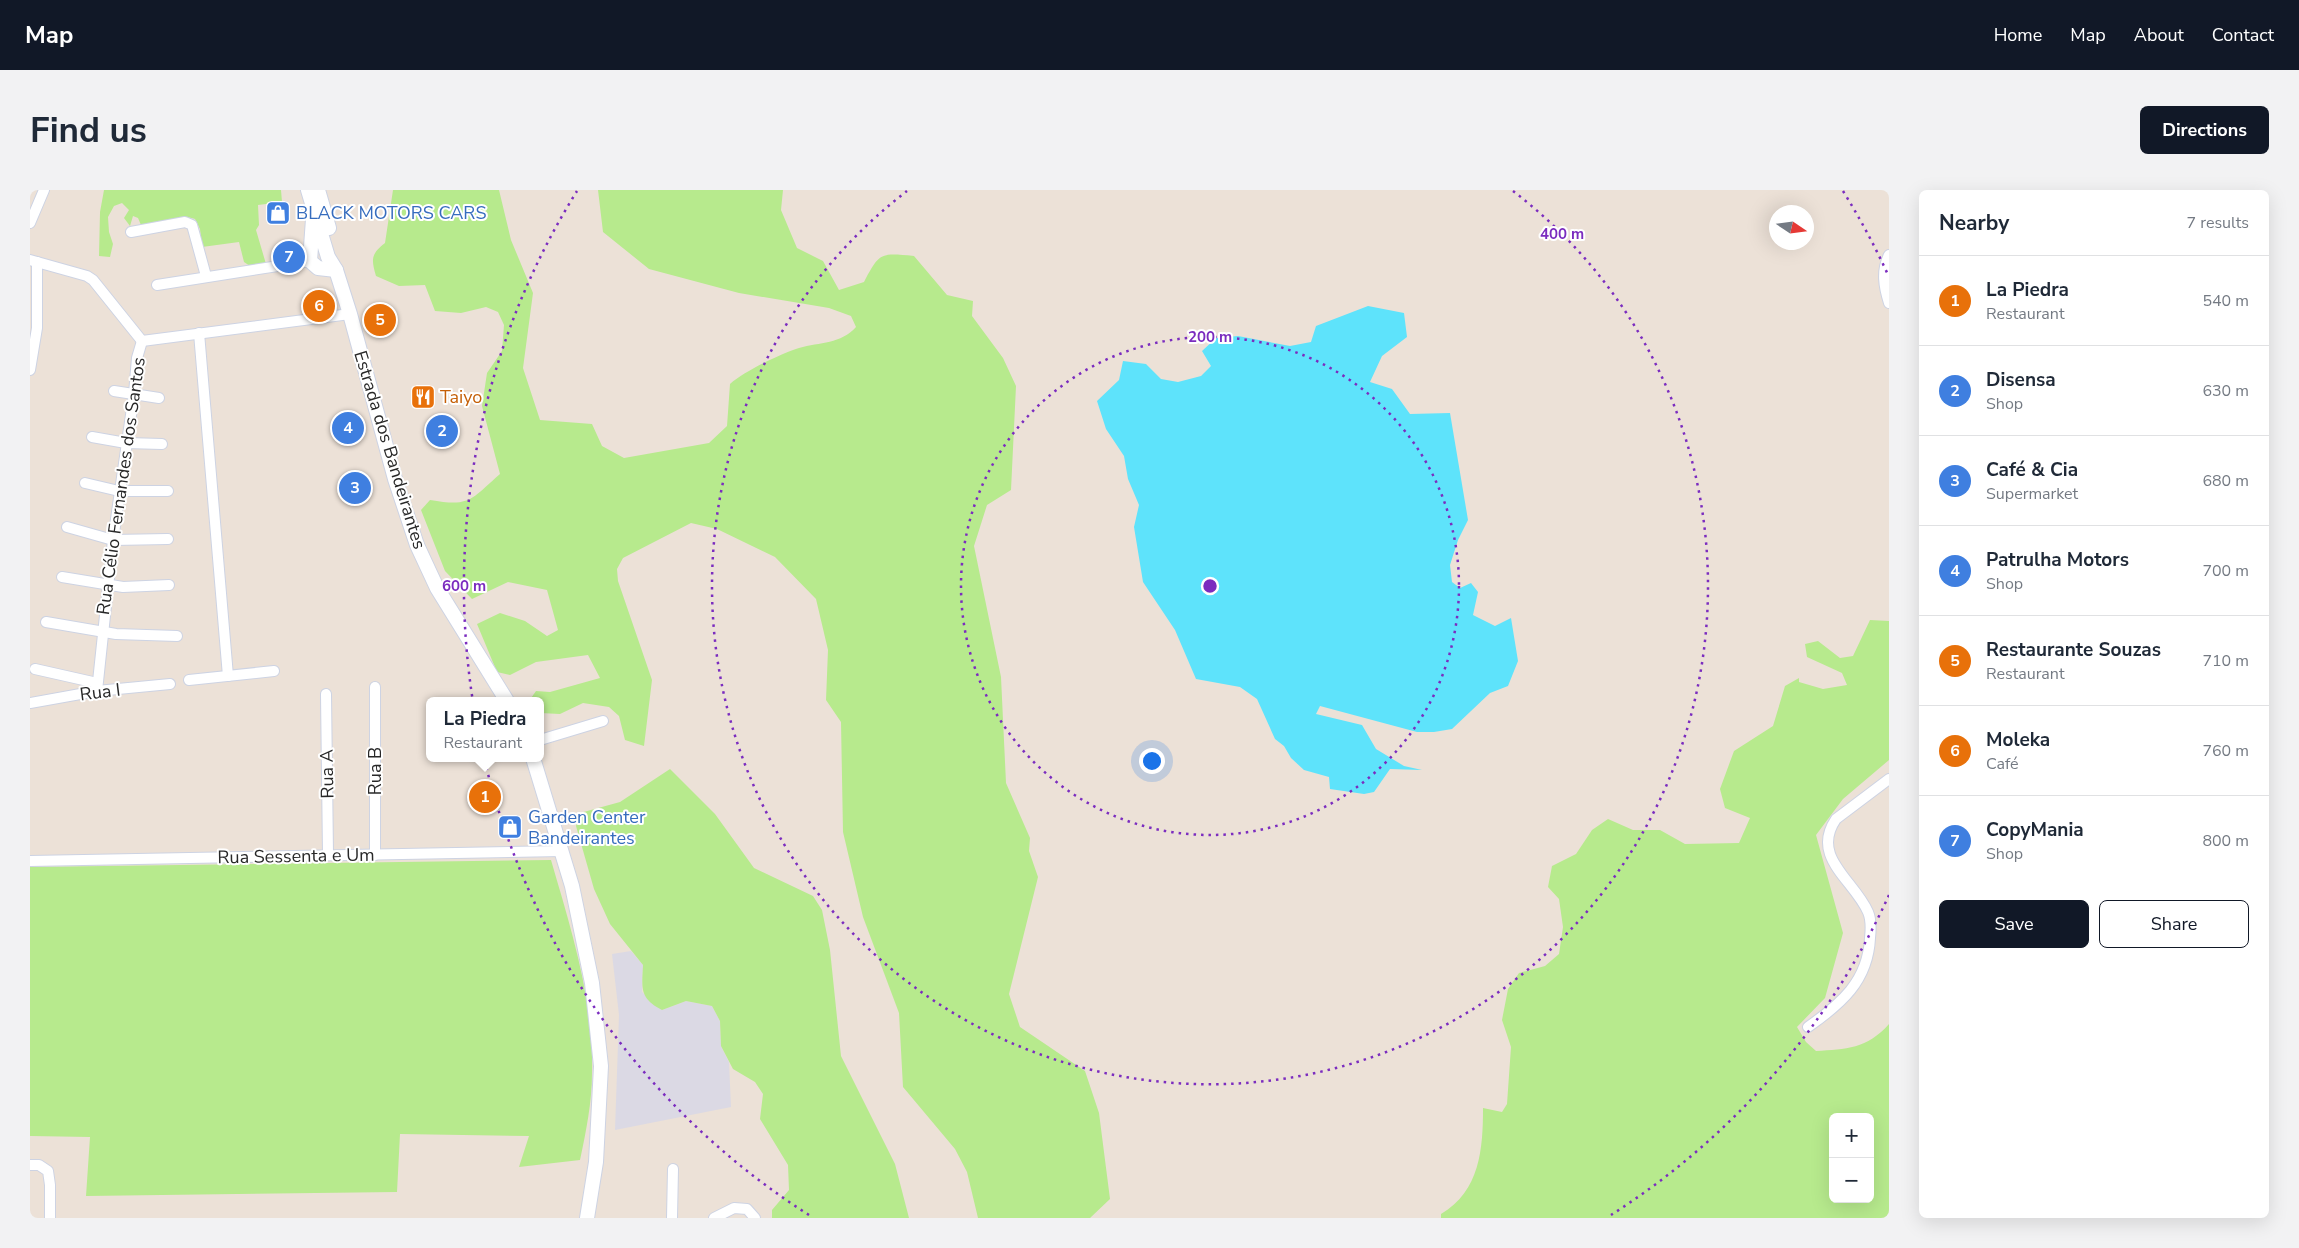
<!DOCTYPE html>
<html lang="en">
<head>
<meta charset="utf-8">
<style>
	body { margin:0; font-family:"Nunito Sans",sans-serif; background:#f2f2f3; color:#1f2937 }
	.controls { position:absolute; right:15px; bottom:15px; display:grid; overflow:hidden; border-radius:8px; box-shadow:0 5px 20px #0002 }
	.controls button { width:45px; height:45px; display:grid; place-items:center; padding:0; border:0; border-bottom:1px solid #e0e1e3; background:#fff; color:#1f2937; font:25px sans-serif }
	.compass { position:absolute; left:1739px; top:15px; width:45px; height:45px; border-radius:50%; background:#fff; box-shadow:0 5px 20px #0002; rotate:103deg }
	.you { position:absolute; left:1121px; top:570px; width:18px; height:18px; margin:-12px; border:4px solid #fff; border-radius:50%; background:#1a73e8; box-shadow:0 0 0 8px #1a73e833 }
	.badge { display:grid; place-items:center; width:32px; height:32px; border-radius:50%; background:#111827; color:#fff; font-size:16px; font-weight:700 }
	.pin { position:absolute; translate:-50% -50%; border:2px solid #fff; box-shadow:0 1px 5px #0006 }
	.popup { position:absolute; left:396px; top:507px; width:118px; height:65px; box-sizing:border-box; display:grid; place-content:center; border-radius:8px; background:#fff; filter:drop-shadow(0 1px 4px #0005); font-size:16px; white-space:nowrap; color:#747a83 }
	.popup b { font-size:19px; color:#1f2937 }
	.popup::after { content:''; position:absolute; left:50%; top:100%; margin-left:-10px; border:10px solid transparent; border-top-color:#fff }
	.list { margin:0; padding:0; list-style:none }
	h2 { display:flex; justify-content:space-between; align-items:center; height:65px; margin:0; padding:0 20px; font-size:21px }
	h2 small { font-size:16px; font-weight:400; color:#747a83 }
	.list li { display:grid; grid-template-columns:32px 1fr auto; gap:15px; align-items:center; box-sizing:border-box; height:90px; padding:0 20px; border-top:1px solid #e0e1e3 }
	.list b { display:block; font-size:19px; white-space:nowrap }
	.list p { margin:0; font-size:16px; white-space:nowrap; color:#747a83 }
	.list em { font-size:16px; font-style:normal; color:#747a83 }
	.actions { display:flex; gap:10px; padding:15px 20px }
	.actions a { flex:1; padding:11px 0; border:1px solid #111827; border-radius:8px; text-align:center; font-size:18px; color:#111827 }
	.actions .main { background:#111827; color:#fff }
	.map { position:relative; flex:none; width:1859px; height:1028px; overflow:hidden; border-radius:8px }
	header { display:flex; align-items:center; gap:30px; box-sizing:border-box; height:70px; padding:0 25px; background:#111827; color:#fff }
	header strong { font-size:24px }
	nav { display:flex; gap:28px; margin-inline-start:auto; font-size:18px }
	.intro { display:flex; align-items:center; justify-content:space-between; box-sizing:border-box; height:120px; padding:0 30px }
	h1 { margin:0; font-size:35px }
	.button { padding:12px 22px; border-radius:8px; background:#111827; color:#fff; font-size:18px; font-weight:700 }
	main { display:flex; gap:30px; padding:0 30px }
	aside { flex:1; background:#fff; border-radius:8px; box-shadow:0 5px 20px #0002 }
	.map>svg:first-child { display:block }
	.industrial { fill:#dbd9e4 }
	.green { fill:#b7ea8d; fill-rule:evenodd }
	.water { fill:#5ee3fb }
	.lines { fill:none; stroke-linecap:round; stroke-linejoin:round }
	.street-casing { stroke:#cdd3e3; stroke-width:12 }
	.secondary-casing { stroke:#cdd3e3; stroke-width:16 }
	.street { stroke:#fff; stroke-width:10 }
	.secondary { stroke:#fff; stroke-width:14 }
	.ring { fill:none; stroke:#7b2cbf; stroke-width:2.5; stroke-dasharray:2.5 5 }
	.labels { text-anchor:middle; stroke-width:4; stroke-linejoin:round; paint-order:stroke }
	.shop-label { font-size:18px; fill:#366cbe; stroke:#fff; text-anchor:start }
	.food-label { font-size:18px; fill:#c56008; stroke:#fff; text-anchor:start }
	.street-label { font-size:18px; fill:#282828; stroke:#fff }
	.centre { fill:#7b2cbf; stroke:#fff; stroke-width:2.5 }
	.ring-label { font-size:15px; text-anchor:middle; font-weight:bold; fill:#7b2cbf; stroke:#fff; stroke-width:4; stroke-linejoin:round; paint-order:stroke }
</style>
</head>
<body>
<header>
<strong>Map</strong>
<nav><a>Home</a><a>Map</a><a>About</a><a>Contact</a></nav>
</header>
<div class="intro"><h1>Find us</h1><a class="button">Directions</a></div>
<main>
<div class="map">
<svg width="1859" height="1028" viewBox="0 0 1859 1028">
	<rect width="100%" height="100%" fill="#ece1d7"/>
	<path class="industrial" d="M601,761L613,775L612,802L632,820L656,811L682,816L690,831L691,856L699,872L701,917L585,940L589,825L582,764Z"/>
	<g class="green">
		<path d="M74,0H251L252,12L228,15L229,35L226,40L236,74L220,76L214,72L209,52L172,57L170,39L165,29C146,23 143,32 128,34C123,35 117,35 111,35L108,28L103,26L100,36L94,28L99,20L92,13L84,16L78,27L79,42L83,54L80,67L69,66L70,22Z"/>
		<path d="M363,0H469L481,50L503,103L493,178L510,230L562,234L572,256L594,268L679,253L697,236L700,194C715,181 750,164 769,158C790,152 811,154 826,137L821,126L799,118L709,103L619,79L573,42L568,0H753L751,20L767,58L793,71L809,100L834,92C850,62 850,63 884,66L917,105L943,111L942,126L973,168L986,196L981,300L957,315L944,356L971,487L976,593L1000,648L999,661L1008,687L979,804L990,837L1055,881L1069,923L1080,1009L1060,1028H948L937,982L925,959L873,897L869,823L833,727L813,642L811,532L796,510L798,460L786,409L745,367L687,339L661,333L593,368L587,379L588,391L622,490L614,556L595,550L589,526L579,517L553,513L530,524L510,523V511H499L506,501L520,502L570,488L558,465L506,472L480,485L467,482L447,434L470,423L495,431L517,446L528,440L517,400L478,392L442,409L415,381L391,320L400,310C441,317 440,310 470,284L452,216L457,183L472,161L474,135L468,122L456,117L431,123L405,121L395,95L369,96L346,86C341,69 341,64 355,53Z"/>
		<path d="M1840,430L1859,431V570L1813,609L1786,645L1813,743L1795,808L1767,837L1776,852L1786,861C1816,859 1837,859 1859,834V1028H1411V1024C1450,1001 1453,959 1453,918L1472,922L1477,914L1481,857L1472,830L1478,799L1489,783L1515,776L1529,764L1533,737L1529,709L1518,697L1522,676L1546,664L1562,640L1578,629L1603,640H1630L1655,654L1709,653L1720,628L1695,618L1690,599L1704,561L1743,536L1755,496L1769,488V492L1793,499L1817,495L1812,483L1777,467L1775,454L1788,451L1810,468L1823,466ZM1803,927H1840V1009H1803Z"/>
		<path d="M640,579L685,624L724,678L783,706L792,720L800,760L811,866L865,974L879,1028H742V1020L759,1000L758,975L730,929L733,904L725,892L703,879L691,856L690,831L682,816L656,811L632,820C609,808 612,798 613,775L580,734L564,699L546,636L550,623L590,612Z"/>
		<path d="M521,670C541,739 564,810 562,883C562,912 556,942 550,970L489,977L499,946L370,944L367,1002L56,1006L60,947L0,946V677Z"/>
	</g>
	<path class="water" d="M1338,116L1374,123L1377,147L1352,166L1340,192L1362,199L1380,224L1420,223L1438,330L1428,350L1420,375L1422,392L1430,398L1441,393L1448,402L1443,425L1465,436L1481,428L1488,471L1478,496L1460,503L1422,539L1404,542H1387L1290,516L1286,524L1332,535L1346,559L1374,576L1392,580L1360,579L1344,602L1334,604L1300,599L1299,587L1274,580L1261,568L1254,556L1245,549L1227,509L1210,497L1166,489L1145,440L1113,392L1104,337L1109,315L1098,289L1094,266L1076,239L1067,211L1089,190L1093,171L1116,174L1131,189L1148,192L1171,186L1181,176L1172,161L1186,148L1208,146L1260,156L1281,152L1286,136Z"/>
	<g class="lines">
		<defs>
			<g id="street">
				<path d="M0,33L14,0"/>
				<path d="M101,42L155,32L162,35L176,86"/>
				<path d="M1859,65C1851,81 1854,97 1859,113"/>
				<path d="M0,70L57,86L63,90L112,151"/>
				<path d="M127,95L280,71"/>
				<path d="M169,143L198,486"/>
				<path d="M112,151L320,124"/>
				<path d="M0,180L7,138V72"/>
				<path d="M84,201L129,208"/>
				<path d="M62,247L96,253L132,254"/>
				<path d="M55,293L89,301H138"/>
				<path d="M37,337L83,350L138,349"/>
				<path d="M32,387L93,397L139,395"/>
				<path d="M16,432L86,444L147,446"/>
				<path d="M5,479L67,493"/>
				<path d="M159,490L244,481"/>
				<path d="M345,497V665"/>
				<path d="M67,501L83,350L104,204L107,168L112,151"/>
				<path d="M296,504L298,664"/>
				<path d="M0,513L67,501L140,494"/>
				<path d="M510,550L573,531"/>
				<path d="M0,671L532,661"/>
				<path d="M1778,837C1811,814 1838,791 1840,748C1841,739 1841,729 1838,722C1824,690 1780,667 1806,629L1859,589"/>
				<path d="M0,975H9L18,981L20,995V1028"/>
				<path d="M642,1028L643,979"/>
				<path d="M684,1028L704,1018L717,1019L725,1028"/>
			</g>
			<g id="secondary">
				<path d="M278,0L298,67L306,80L320,124L365,289L387,355L407,398L477,511"/>
				<path d="M288,0L299,38"/>
				<path d="M283,29L280,71L288,78L306,80"/>
				<path d="M503,568L542,696L562,793L571,876L566,972L557,1028"/>
			</g>
		</defs>
		<use href="#street" class="street-casing"/>
		<use href="#secondary" class="secondary-casing"/>
		<use href="#street" class="street"/>
		<use href="#secondary" class="secondary"/>
	</g>
	<g class="ring">
		<circle cx="1180" cy="396" r="249"/>
		<path d="M1483 1A498 498 0 1 1 877 1"/>
		<path d="M1859 705A746 746 0 0 1 1581 1025M779 1025A746 746 0 0 1 547 1M1813 1A746 746 0 0 1 1859 87"/>
	</g>
	<defs>
		<symbol id="shop-square" viewBox="-11 -11 22 22"><rect x="-9" y="-9" width="18" height="18" rx="4" fill="#3f7fe0" stroke="#fff"/><path d="M-5-2.5h2.3a2.7 3.5 0 0 1 5.4 0H5L5.5 6h-11ZM-1.5-2.5h3a1.5 2.3 0 0 0-3 0Z" fill="#fff"/></symbol>
		<symbol id="restaurant-square" viewBox="-11 -11 22 22"><rect x="-9" y="-9" width="18" height="18" rx="4" fill="#e8710a" stroke="#fff"/><path d="M-5-6h1v4h1v-4h1v4h1v-4h1v5L-1.5 .5V6h-2V.5L-5-1ZM5-6V6H3V1.5H1.5Q1.5-4 5-6Z" fill="#fff"/></symbol>
	</defs>
	<g fill-rule="evenodd">
		<use href="#shop-square" x="234" y="9" width="28" height="28"/>
		<use href="#restaurant-square" x="379" y="193" width="28" height="28"/>
		<use href="#shop-square" x="466" y="623" width="28" height="28"/>
	</g>
	<g class="labels">
		<g class="shop-label">
			<text x="266" y="29">BLACK MOTORS CARS</text>
			<text x="498" y="633">Garden Center<tspan x="498" dy="21">Bandeirantes</tspan></text>
		</g>
		<g class="food-label">
			<text x="410" y="213">Taiyo</text>
		</g>
		<g class="street-label">
			<text transform="translate(360 260) rotate(73)" y="6">Estrada dos Bandeirantes</text>
			<text transform="translate(91 296) rotate(-82)" y="6">Rua Célio Fernandes dos Santos</text>
			<text transform="translate(70 502) rotate(-7)" y="6">Rua I</text>
			<text transform="translate(345 581) rotate(-90)" y="6">Rua B</text>
			<text transform="translate(297 584) rotate(-91)" y="6">Rua A</text>
			<text transform="translate(266 666) rotate(-1)" y="6">Rua Sessenta e Um</text>
		</g>
	</g>
	<circle cx="1180" cy="396" r="8" class="centre"/>
	<g class="ring-label">
		<text x="1532" y="49">400 m</text>
		<text x="1180" y="152">200 m</text>
		<text x="434" y="401">600 m</text>
	</g>
</svg>
<div class="controls">
<button>+</button>
<button>−</button>
</div>
<svg class="compass" viewBox="-18 -18 36 36"><path d="M0-13l5 13h-10z" fill="#e53935"/><path d="M0 13l5-13h-10z" fill="#747a83"/></svg>
<div class="you"></div>
<div class="pin badge" style="left:455px;top:607px;background:#e8710a">1</div>
<div class="popup"><b>La Piedra</b>Restaurant</div>
<div class="pin badge" style="left:412px;top:241px;background:#3f7fe0">2</div>
<div class="pin badge" style="left:325px;top:298px;background:#3f7fe0">3</div>
<div class="pin badge" style="left:318px;top:238px;background:#3f7fe0">4</div>
<div class="pin badge" style="left:350px;top:130px;background:#e8710a">5</div>
<div class="pin badge" style="left:289px;top:116px;background:#e8710a">6</div>
<div class="pin badge" style="left:259px;top:67px;background:#3f7fe0">7</div>
</div>
<aside>
<h2>Nearby<small>7 results</small></h2>
<ul class="list">
<li><span class="badge" style="background:#e8710a">1</span><div><b>La Piedra</b><p>Restaurant</p></div><em>540 m</em></li>
<li><span class="badge" style="background:#3f7fe0">2</span><div><b>Disensa</b><p>Shop</p></div><em>630 m</em></li>
<li><span class="badge" style="background:#3f7fe0">3</span><div><b>Café &amp; Cia</b><p>Supermarket</p></div><em>680 m</em></li>
<li><span class="badge" style="background:#3f7fe0">4</span><div><b>Patrulha Motors</b><p>Shop</p></div><em>700 m</em></li>
<li><span class="badge" style="background:#e8710a">5</span><div><b>Restaurante Souzas</b><p>Restaurant</p></div><em>710 m</em></li>
<li><span class="badge" style="background:#e8710a">6</span><div><b>Moleka</b><p>Café</p></div><em>760 m</em></li>
<li><span class="badge" style="background:#3f7fe0">7</span><div><b>CopyMania</b><p>Shop</p></div><em>800 m</em></li>
</ul>
<div class="actions"><a class="main">Save</a><a>Share</a></div>
</aside>
</main>
</body>
</html>
